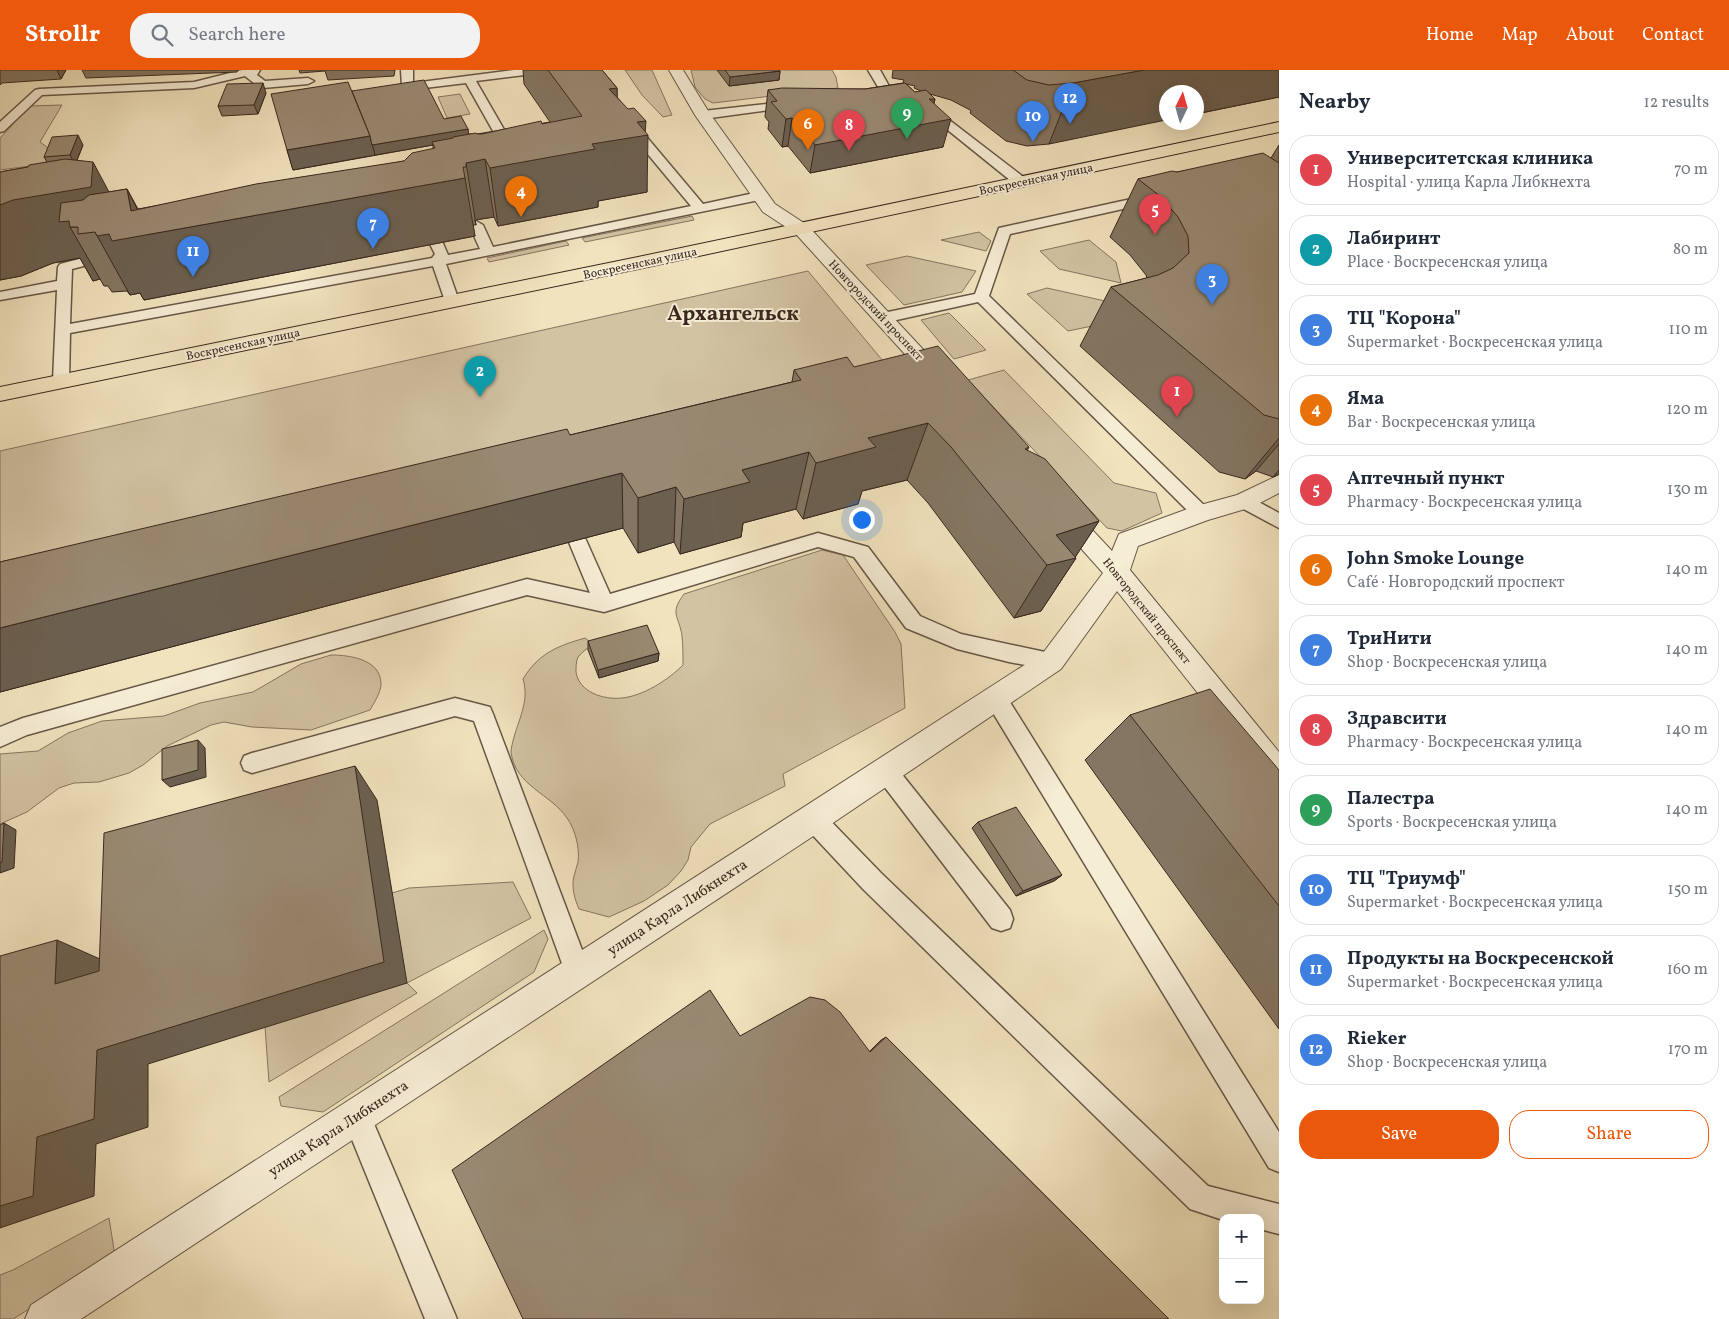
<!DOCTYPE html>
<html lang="en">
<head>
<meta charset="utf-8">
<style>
	body { margin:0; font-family:Vollkorn,serif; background:#f2f2f3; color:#1f2937 }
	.controls { position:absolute; right:15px; bottom:15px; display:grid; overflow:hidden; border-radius:10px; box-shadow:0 5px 20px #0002 }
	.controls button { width:45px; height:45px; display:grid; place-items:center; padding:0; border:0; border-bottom:1px solid #e0e1e3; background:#fff; color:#1f2937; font:25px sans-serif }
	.compass { position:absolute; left:1159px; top:15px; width:45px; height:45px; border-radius:50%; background:#fff; box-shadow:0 5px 20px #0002; rotate:5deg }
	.you { position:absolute; left:861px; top:449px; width:18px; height:18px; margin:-12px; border:4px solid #fff; border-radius:50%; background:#1a73e8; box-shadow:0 0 0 8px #1a73e833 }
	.badge { display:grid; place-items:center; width:32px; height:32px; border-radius:50%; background:#ea580c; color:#fff; font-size:16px; font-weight:700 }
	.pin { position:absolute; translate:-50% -41px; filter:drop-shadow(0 1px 2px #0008) }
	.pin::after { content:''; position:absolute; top:26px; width:18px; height:15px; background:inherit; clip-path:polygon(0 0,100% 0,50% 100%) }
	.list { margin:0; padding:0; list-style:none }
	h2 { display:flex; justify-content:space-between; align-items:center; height:65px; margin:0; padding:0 20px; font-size:21px }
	h2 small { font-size:16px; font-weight:400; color:#747a83 }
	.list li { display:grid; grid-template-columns:32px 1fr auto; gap:15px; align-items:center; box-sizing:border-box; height:70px; margin:0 10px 10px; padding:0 10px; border:1px solid #e0e1e3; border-radius:20px }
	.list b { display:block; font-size:19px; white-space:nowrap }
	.list p { margin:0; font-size:16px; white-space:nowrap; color:#747a83 }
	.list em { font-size:16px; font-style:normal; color:#747a83 }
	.actions { display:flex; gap:10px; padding:15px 20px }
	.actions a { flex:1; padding:11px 0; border:1px solid #ea580c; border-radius:20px; text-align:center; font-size:18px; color:#ea580c }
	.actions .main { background:#ea580c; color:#fff }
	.icon { flex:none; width:28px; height:28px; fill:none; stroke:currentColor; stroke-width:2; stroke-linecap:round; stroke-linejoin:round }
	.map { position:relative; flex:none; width:1279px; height:1249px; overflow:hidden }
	header { display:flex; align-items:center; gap:30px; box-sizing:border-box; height:70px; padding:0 25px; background:#ea580c; color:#fff }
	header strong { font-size:24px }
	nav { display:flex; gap:28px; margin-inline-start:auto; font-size:18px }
	.search { width:350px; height:45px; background:#f2f2f3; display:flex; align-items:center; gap:12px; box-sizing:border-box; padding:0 18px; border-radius:20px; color:#747a83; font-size:19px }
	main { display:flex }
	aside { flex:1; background:#fff }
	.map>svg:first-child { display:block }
	.green { fill:#d2c3a3; stroke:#867561 }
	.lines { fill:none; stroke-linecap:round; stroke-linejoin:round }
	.lane-casing { stroke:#685647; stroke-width:3 }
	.street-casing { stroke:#685647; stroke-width:2 }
	.primary-casing { stroke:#3a271f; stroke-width:2 }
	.lane { fill:#f6edd5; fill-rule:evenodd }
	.street { fill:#f6edd5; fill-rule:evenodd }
	.primary { fill:#f1e3be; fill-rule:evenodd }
	.wall { fill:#847662; stroke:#3a271f; fill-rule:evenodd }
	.shaded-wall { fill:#6b6050; stroke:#3a271f }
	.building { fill:#998972; stroke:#3a271f }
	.labels { text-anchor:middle; stroke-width:4; stroke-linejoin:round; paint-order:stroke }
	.far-street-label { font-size:12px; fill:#3a271f; stroke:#f6edd5 }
	.street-label { font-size:15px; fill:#3a271f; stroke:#f6edd5 }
	.far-town-label { font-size:21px; font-weight:bold; fill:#3a271f; stroke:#f6edd5 }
</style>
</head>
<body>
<header>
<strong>Strollr</strong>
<div class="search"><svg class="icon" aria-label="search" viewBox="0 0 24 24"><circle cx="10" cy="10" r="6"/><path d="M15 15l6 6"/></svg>Search here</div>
<nav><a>Home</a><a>Map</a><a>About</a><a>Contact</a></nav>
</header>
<main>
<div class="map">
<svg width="1279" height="1249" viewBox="0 0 1279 1249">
	<rect width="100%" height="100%" fill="#f1e3be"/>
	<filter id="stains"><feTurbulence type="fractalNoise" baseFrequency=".004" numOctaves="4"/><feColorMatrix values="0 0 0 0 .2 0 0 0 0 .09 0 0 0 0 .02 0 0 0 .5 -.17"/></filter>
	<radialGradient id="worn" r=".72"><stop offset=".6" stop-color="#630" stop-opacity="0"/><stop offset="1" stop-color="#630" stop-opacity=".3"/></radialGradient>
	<g class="green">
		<path d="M625,0H652L672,45L663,47L642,25Z"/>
		<path d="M691,0H832L836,7L838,18L713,33L705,29L695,17Z"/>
		<path d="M460,24L470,44L447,48L438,27Z"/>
		<path d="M62,35L40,72L51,80L45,94L0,100V68L30,36Z"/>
		<path d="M692,146L694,150L585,172L582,168Z"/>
		<path d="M979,162L991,171L986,181L941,170Z"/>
		<path d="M1089,170L1116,192L1121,213L1059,199L1040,181Z"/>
		<path d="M566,171L569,175L489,192L487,188Z"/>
		<path d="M907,186L976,201L962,222L904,235L866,195Z"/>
		<path d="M808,201L888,297L0,506V381Z"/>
		<path d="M1047,218L1123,235L1102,254L1068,261L1027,224Z"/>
		<path d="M949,243L986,280L954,289L921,250Z"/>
		<path d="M1004,300L1114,413L1156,423L1162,443L1122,461L1107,458L968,310Z"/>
		<path d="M822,480L843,485L895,562L901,574L905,638L783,704L785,716L710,754L691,777L688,790L681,801L668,815L644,831L609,847L579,839C575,830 571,817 574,806C575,801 577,797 578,792C580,778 575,759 567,748C551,724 515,716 511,682C511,679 512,675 513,671C518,650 530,631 523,609C538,584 557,576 585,568L593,574C588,578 582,582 578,587C576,591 576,597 576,602C579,622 603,630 622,628C643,626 668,610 683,595C683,586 683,576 682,566C679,545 669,544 684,524Z"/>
		<path d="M331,585C349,585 381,589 381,614C381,622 374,633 370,640L311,660L252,657L224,652L211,655L167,676L143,695L129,703L99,712L74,713L59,718L27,742L0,754V684L38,681L68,663L102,651L164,646L200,633L253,622L301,594Z"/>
		<path d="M513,812L531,848L407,913L417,923L269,1012L265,957L392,823L409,818Z"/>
		<path d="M544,860L548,869L534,902L323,1042L281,1036L279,1027Z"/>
		<path d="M109,1148L115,1186L13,1249H0V1205L13,1200Z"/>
	</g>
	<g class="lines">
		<defs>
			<g id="lane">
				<path d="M242,0H260L257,5L265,11L308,8L314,11L308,14L263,18L259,17L245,6L194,18L42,25L4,61L0,62V52L35,20L39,19L194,12Z"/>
				<path d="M401,0H413V13L514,0H547L541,3L476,11L518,84L512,88L506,84L466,13L408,20L402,17Z"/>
				<path d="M868,0H880L894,25L892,27H884Z"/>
				<path d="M795,31L801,34L799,36L703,49L697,45L703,41Z"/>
				<path d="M927,35L931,36L1026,109L1027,112L1026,115H1016L923,40L921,38L923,36Z"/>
				<path d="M630,51L634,52L703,134L759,122L766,126L764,129L446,194L459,231L457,234H447L445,231L433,196L70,263L69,311L67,315L61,316L55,315L53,311L57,220L0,230V222L57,211L58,197L60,194L110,181L117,185L115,188L72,199L70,254L432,188L435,184L430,174L437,170L442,171L448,185L480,179L469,155L476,151L483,155L493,177L691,136L626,58L624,55L626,52Z"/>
				<path d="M1154,124L1159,125L1161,128L1159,131L1010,164L989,226L1207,438L1210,443L1207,448L1201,450L1195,448L978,232L883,253L878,251L875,248L878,245L883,243L975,224L999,158Z"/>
				<path d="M1244,424L1279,443V458L1238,436L1235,431L1238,426Z"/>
				<path d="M577,463L584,465L586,470L610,524L818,463L868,477L920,546L961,564L1059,585L1062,591L1059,597L1052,600L1009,592L957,579L906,558L854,487L818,477L604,542L527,525L27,665L0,677V657L23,648L527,509L590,523L568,470L570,465Z"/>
				<path d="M995,618L1003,621L1279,1062V1102L1269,1098L987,633L984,627L987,621Z"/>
				<path d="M455,628L490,637L493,644L590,901L586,910L577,914L568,910L474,651L455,646L252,703L244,700L241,693L244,686L252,683Z"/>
				<path d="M885,690L893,693L1010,840L1013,849L1010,858L1001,861L992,858L877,707L874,700L877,693Z"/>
				<path d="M813,738L821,741L881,803L1208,1116L1279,1134V1164L1260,1159V1148H1223V1150L1190,1139L863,819L805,757L801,749L805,741Z"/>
				<path d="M356,1031L366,1035L457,1249H425L342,1045L346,1035Z"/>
			</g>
			<g id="street">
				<path d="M669,0H683L710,44L775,134L807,155L946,304L949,309L946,314L939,316L932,314L795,163L763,142L695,45Z"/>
				<path d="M1279,405V423L1252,437L1208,450L1138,476L1130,500L1279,682V717L1269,713L1117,521L1061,599L824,759L81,1249H25L31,1235L1043,583L1103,503L1053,447L1049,441L1053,435L1061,432L1069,435L1112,481L1119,464L1193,437L1237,425Z"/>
			</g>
			<path id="primary" d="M1279,52V62L638,199L0,331V317L638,187Z"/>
		</defs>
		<use href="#lane" class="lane-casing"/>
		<use href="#street" class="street-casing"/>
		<use href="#primary" class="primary-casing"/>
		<use href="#lane" class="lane"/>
		<use href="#street" class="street"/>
		<use href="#primary" class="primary"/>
	</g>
	<g class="wall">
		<path d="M0,0H66L61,9L2,13L0,15Z"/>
		<path d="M82,0H238L237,2L86,8Z"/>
		<path d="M299,0H395L394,6L328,10L325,1L300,3Z"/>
		<path d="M523,0H602L617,18V27L645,62L647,122L598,131V137L498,156L494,147L475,150L476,155H473L475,166L144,230L140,223L130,225L127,221L112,222L108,216H104L100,209L93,211L80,188L53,193L21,206L0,210V102L28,97L47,92L44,87L83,75L77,90L109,122L127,119L138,139L404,91L433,79V75L293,100L287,80L352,21L444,49L468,59V64H477L550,52L524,14Z"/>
		<path d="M717,0H779L780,1L779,10L729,16Z"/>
		<path d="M893,0H1279V27L1196,44V22L1049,74L1027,76L1006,71L970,43L971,41L970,40L951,30L930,24L935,29L934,34L943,77L810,103L788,76L782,77L768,59L769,52L765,47L768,20L865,19L903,13L904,10L892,8ZM906,14L915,16L914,18L921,21L915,22Z"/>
		<path d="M266,23L258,44L222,46L218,36Z"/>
		<path d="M1279,75V404L1273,407L1256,401L1245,409L1219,402L1080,276L1111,217L1147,208L1146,205L1130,185L1110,167L1138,109L1177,102L1271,88Z"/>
		<path d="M854,297L1029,377L1027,381L1099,451L1075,487L1076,488L1041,541L1014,548L928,433L907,410L862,421L858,434L803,449L796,439L743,453L741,467L680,484L674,472L638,483L623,458L0,622V492L570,365L792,312L794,300Z"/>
		<path d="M588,571L659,583L658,591L599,608L588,580Z"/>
		<path d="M1130,645L1279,700V959L1085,690Z"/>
		<path d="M978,752L1062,805L1054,811L1016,826L972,758Z"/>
		<path d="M886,967L1169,1249L870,981L881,970Z"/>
	</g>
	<g class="shaded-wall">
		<path d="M57,0H66L61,9Z"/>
		<path d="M1144,0H1279V27L1196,44V22H1166V50L1049,74L1073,13Z"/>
		<path d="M780,1L779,10L729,16L730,7Z"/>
		<path d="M263,13L266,23L258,44L254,35Z"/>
		<path d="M617,18L618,70L637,52L646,51L645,65H648L647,122L598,131V137L498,156L490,98L592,74L609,19Z"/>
		<path d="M929,29H935L928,53L951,49L943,77L810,103L815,75Z"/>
		<path d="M792,48L788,76L782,77L786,49Z"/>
		<path d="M468,59L469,69L432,72L433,75L375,85L372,75Z"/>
		<path d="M78,65L83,75L75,95L70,85Z"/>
		<path d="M370,66L375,85L293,100L287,80Z"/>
		<path d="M485,89L494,147L475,150L476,155L466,93Z"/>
		<path d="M93,92L126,154L131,141L127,119L150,164L465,108L475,166L144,230L140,223L130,225L95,162L78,157H70L100,209L93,211L80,188L53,193L21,206L0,210V135Z"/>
		<path d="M928,353L907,410L862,421L858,434L803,449L816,393L868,368Z"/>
		<path d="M1279,368V374L1256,401L1245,409Z"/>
		<path d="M809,382L796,439L743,453L741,467L680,484L684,429L742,400Z"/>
		<path d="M1279,400V404L1273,407Z"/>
		<path d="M622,403L623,458L0,622V558Z"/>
		<path d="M676,417L674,472L638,483V428Z"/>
		<path d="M1099,451L1074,489L1076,488L1041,541L1014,548L1047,495L1056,465Z"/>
		<path d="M659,583L658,591L599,608L598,600Z"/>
		<path d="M198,670L205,678L206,707L170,717L162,710Z"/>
		<path d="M355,696L377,730L407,913L148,994V1057L96,1074L94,1126L0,1158V1136L37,1067L97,980Z"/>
		<path d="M4,753L16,760L14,798L0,803V793Z"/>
		<path d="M1062,805L1054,811L1016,826L1023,821Z"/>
		<path d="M57,870L109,893L108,933L55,914Z"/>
	</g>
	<g class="building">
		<path d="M548,0H602L617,18L609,19L628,39L634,38L646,51L637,52L648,65L592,74L595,79L490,98L485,89L466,93V97H463L465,108L112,171L109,164L97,166L95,162L78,164V157H70L69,151L59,152L61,133L83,130L89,125L127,119L131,141L256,114L404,91L412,83L435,78L432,72L453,68V67L476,63L477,64H482L541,51L542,54L582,46Z"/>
		<path d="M725,0H779L780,1L730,7Z"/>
		<path d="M1013,0H1144L1073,13L1049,15L1027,10Z"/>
		<path d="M424,10L444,49L461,46L468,59L372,75L370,66L352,21Z"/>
		<path d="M348,12L370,66L287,80L271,24Z"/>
		<path d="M263,13L254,35L218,36L227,14Z"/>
		<path d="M905,13L915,22L926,20L935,29H929L951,49L815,75L792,48L786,49L771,32L777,31L768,20L782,18L865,19Z"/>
		<path d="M78,65L70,85L44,87L52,67Z"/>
		<path d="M1263,83L1279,93V349L1264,345L1111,217L1158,205L1173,198L1189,183L1188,166L1178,147L1160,126L1138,109L1172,101L1177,102Z"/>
		<path d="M65,89L93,92L91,117L13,130L0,135V102L28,97L29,95Z"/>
		<path d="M938,276L1029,377L1025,379L1045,389L1099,451L1056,465L1076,488L1047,495L951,377L928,353L868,368L876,377L816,393L809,382L742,400L750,412L684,429L676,417L638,428L622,403L0,558V492L567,359L570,365L801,310L794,300L847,287L854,297Z"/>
		<path d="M647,555L659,583L598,600L588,571Z"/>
		<path d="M1210,619L1279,700V836L1130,645Z"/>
		<path d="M198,670V700L162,710V679Z"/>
		<path d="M355,696L384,892L97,980L94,1049L37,1067L33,1126L0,1136V886L57,870L55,914L99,901L104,763Z"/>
		<path d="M1016,737L1062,805L1023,821L978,752Z"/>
		<path d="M4,753L2,792L0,793V755Z"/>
		<path d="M710,920L740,966L810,927L825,930L840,942L870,982L886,967L1169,1249H523L452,1100Z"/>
	</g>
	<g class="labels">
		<g class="far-street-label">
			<text transform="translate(1036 109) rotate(-12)" y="4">Воскресенская улица</text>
			<text transform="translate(640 193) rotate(-12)" y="4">Воскресенская улица</text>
			<text transform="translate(876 240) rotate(47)" y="4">Новгородский проспект</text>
			<text transform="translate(243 274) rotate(-12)" y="4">Воскресенская улица</text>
			<text transform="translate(1147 541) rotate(51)" y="4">Новгородский проспект</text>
		</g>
		<g class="street-label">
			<text transform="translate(677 837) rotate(-33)" y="5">улица Карла Либкнехта</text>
			<text transform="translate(338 1058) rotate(-33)" y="5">улица Карла Либкнехта</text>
		</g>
		<g class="far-town-label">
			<text x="733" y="250">Архангельск</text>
		</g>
	</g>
	<rect width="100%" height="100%" filter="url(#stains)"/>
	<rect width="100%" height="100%" fill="url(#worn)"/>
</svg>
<div class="controls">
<button>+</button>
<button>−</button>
</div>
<svg class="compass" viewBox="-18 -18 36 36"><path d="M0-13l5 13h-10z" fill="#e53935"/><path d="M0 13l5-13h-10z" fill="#747a83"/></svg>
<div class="you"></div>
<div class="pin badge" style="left:1177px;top:347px;background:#e0444e">1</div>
<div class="pin badge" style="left:480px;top:327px;background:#0f9aa8">2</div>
<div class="pin badge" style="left:1212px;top:235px;background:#3f7fe0">3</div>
<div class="pin badge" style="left:521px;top:147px;background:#e8710a">4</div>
<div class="pin badge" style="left:1155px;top:165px;background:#e0444e">5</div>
<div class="pin badge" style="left:808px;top:80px;background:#e8710a">6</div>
<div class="pin badge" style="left:373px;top:179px;background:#3f7fe0">7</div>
<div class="pin badge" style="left:849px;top:81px;background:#e0444e">8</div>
<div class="pin badge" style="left:907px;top:69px;background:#2e9e5b">9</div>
<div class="pin badge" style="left:1033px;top:72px;background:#3f7fe0">10</div>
<div class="pin badge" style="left:193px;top:207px;background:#3f7fe0">11</div>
<div class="pin badge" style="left:1070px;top:54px;background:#3f7fe0">12</div>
</div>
<aside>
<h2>Nearby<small>12 results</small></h2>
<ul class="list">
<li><span class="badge" style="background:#e0444e">1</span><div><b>Университетская клиника</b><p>Hospital · улица Карла Либкнехта</p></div><em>70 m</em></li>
<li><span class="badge" style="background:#0f9aa8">2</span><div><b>Лабиринт</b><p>Place · Воскресенская улица</p></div><em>80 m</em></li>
<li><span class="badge" style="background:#3f7fe0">3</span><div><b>ТЦ &quot;Корона&quot;</b><p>Supermarket · Воскресенская улица</p></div><em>110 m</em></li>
<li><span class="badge" style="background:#e8710a">4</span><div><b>Яма</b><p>Bar · Воскресенская улица</p></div><em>120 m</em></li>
<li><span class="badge" style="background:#e0444e">5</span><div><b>Аптечный пункт</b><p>Pharmacy · Воскресенская улица</p></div><em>130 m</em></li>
<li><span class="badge" style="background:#e8710a">6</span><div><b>John Smoke Lounge</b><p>Café · Новгородский проспект</p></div><em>140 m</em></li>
<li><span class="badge" style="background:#3f7fe0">7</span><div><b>ТриНити</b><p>Shop · Воскресенская улица</p></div><em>140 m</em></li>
<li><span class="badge" style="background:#e0444e">8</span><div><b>Здравсити</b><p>Pharmacy · Воскресенская улица</p></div><em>140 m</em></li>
<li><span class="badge" style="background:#2e9e5b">9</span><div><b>Палестра</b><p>Sports · Воскресенская улица</p></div><em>140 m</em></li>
<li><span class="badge" style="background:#3f7fe0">10</span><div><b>ТЦ &quot;Триумф&quot;</b><p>Supermarket · Воскресенская улица</p></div><em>150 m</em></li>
<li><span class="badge" style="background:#3f7fe0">11</span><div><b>Продукты на Воскресенской</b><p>Supermarket · Воскресенская улица</p></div><em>160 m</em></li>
<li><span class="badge" style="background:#3f7fe0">12</span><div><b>Rieker</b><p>Shop · Воскресенская улица</p></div><em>170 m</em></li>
</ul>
<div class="actions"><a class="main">Save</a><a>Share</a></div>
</aside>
</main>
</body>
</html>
